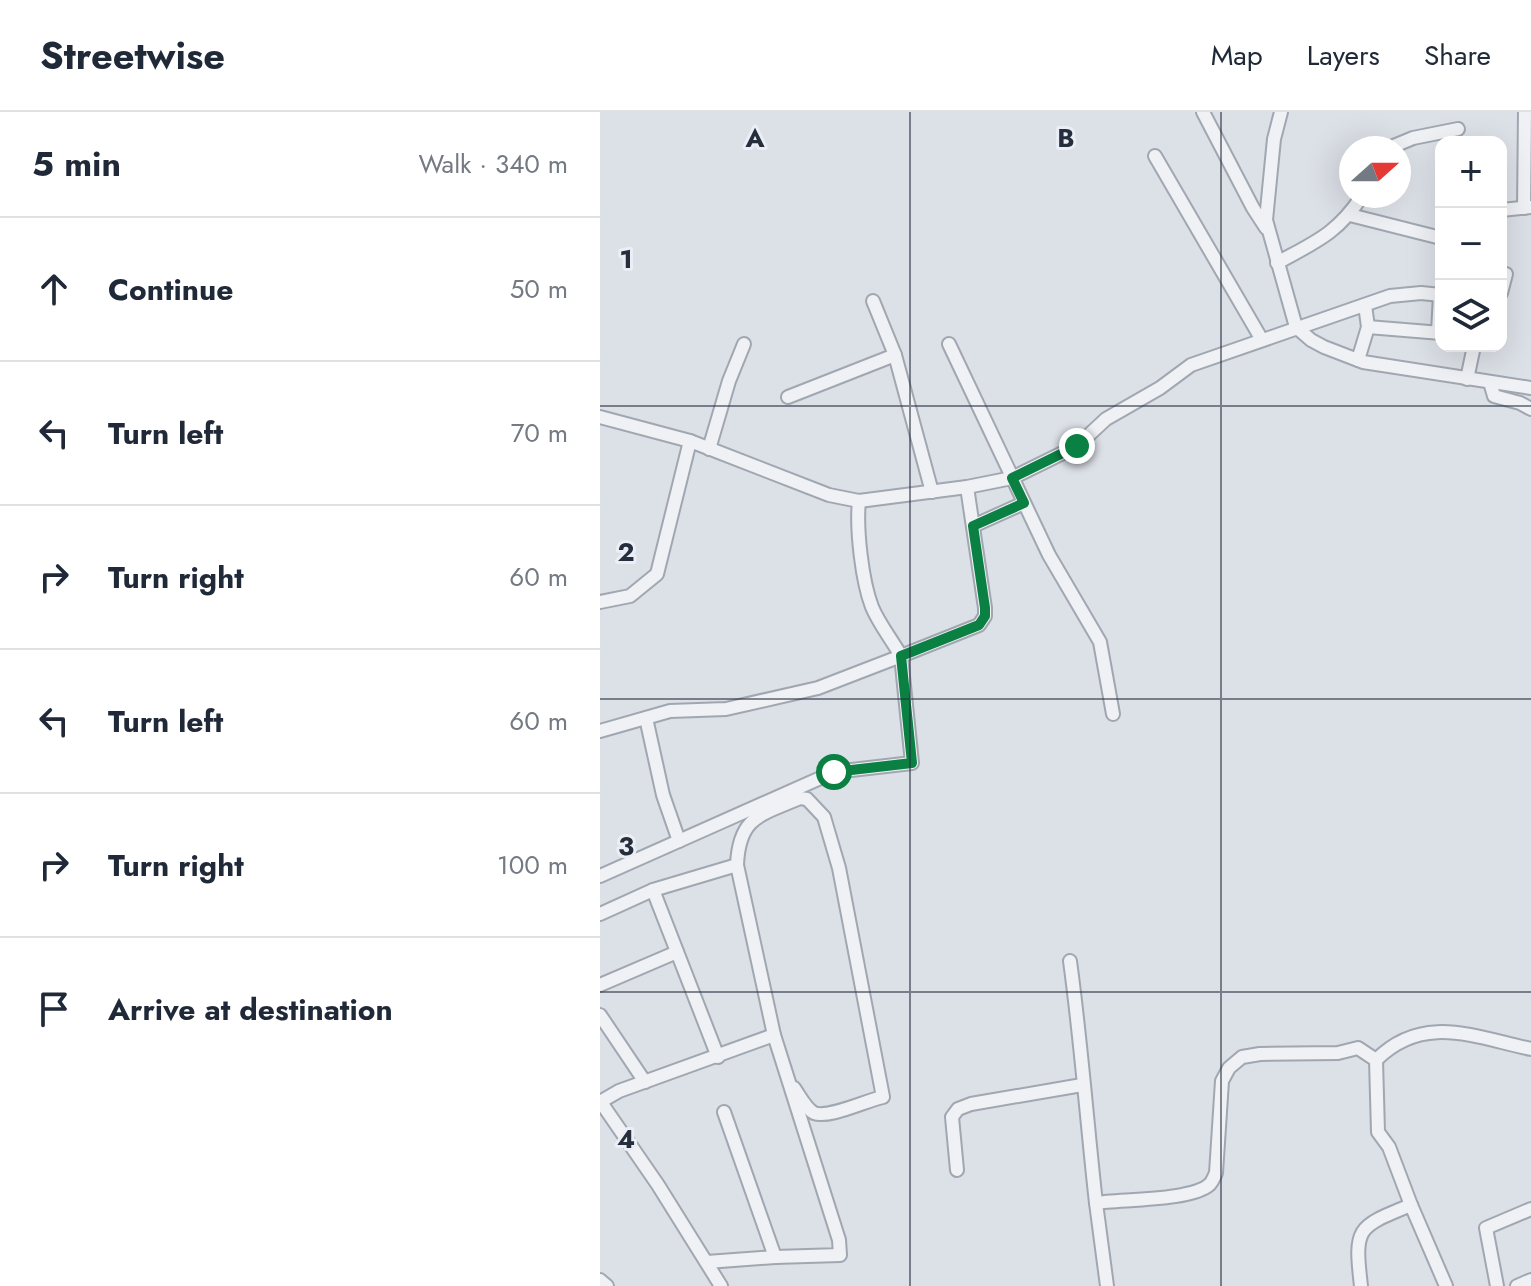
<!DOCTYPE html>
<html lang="en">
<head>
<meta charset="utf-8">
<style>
	body { margin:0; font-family:Jost,sans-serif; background:#f6f6f7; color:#1f2937 }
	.controls { position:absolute; right:24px; top:24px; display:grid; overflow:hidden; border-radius:16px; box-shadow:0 8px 32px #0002 }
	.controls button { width:72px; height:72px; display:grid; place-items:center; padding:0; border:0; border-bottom:2px solid #e0e1e3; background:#fff; color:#1f2937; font:40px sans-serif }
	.compass { position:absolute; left:739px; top:24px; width:72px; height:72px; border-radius:50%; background:#fff; box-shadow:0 8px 32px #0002; rotate:69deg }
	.stop { position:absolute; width:24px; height:24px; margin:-18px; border:6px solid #0b8043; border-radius:50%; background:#fff }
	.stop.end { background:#0b8043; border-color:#fff; box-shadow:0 2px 8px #0008 }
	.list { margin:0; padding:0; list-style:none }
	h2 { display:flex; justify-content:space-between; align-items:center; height:104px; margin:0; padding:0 32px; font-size:34px }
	h2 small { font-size:26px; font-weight:400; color:#747a83 }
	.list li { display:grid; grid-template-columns:52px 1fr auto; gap:24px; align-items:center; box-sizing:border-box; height:144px; padding:0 32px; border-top:2px solid #e0e1e3 }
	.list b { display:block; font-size:30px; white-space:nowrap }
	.list em { font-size:26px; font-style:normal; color:#747a83 }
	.icon { flex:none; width:44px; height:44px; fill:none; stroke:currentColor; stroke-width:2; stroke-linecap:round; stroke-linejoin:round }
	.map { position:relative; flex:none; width:931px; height:1174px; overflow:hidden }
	header { display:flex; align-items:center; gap:48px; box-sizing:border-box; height:112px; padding:0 40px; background:#fff; border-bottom:2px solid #e0e1e3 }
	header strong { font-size:38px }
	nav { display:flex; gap:44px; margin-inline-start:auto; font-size:28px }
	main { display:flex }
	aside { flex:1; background:#fff }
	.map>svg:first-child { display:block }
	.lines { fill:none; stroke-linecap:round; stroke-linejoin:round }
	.minor-casing { stroke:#a1a7b1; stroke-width:16 }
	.minor { stroke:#eff1f5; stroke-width:12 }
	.route { stroke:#0b8043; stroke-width:10 }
	.grid { fill:none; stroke:#252e3d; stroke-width:2; stroke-opacity:0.55 }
	.grid-label { font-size:26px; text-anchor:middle; font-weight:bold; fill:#252e3d; stroke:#ebeff5; stroke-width:6; stroke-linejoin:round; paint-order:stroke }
</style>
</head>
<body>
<header>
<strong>Streetwise</strong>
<nav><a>Map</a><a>Layers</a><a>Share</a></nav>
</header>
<main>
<aside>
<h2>5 min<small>Walk · 340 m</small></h2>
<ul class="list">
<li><svg class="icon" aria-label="ahead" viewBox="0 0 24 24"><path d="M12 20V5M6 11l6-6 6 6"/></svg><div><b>Continue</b></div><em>50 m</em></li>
<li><svg class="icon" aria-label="left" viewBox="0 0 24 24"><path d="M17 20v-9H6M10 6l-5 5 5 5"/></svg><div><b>Turn left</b></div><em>70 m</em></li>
<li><svg class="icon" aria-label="right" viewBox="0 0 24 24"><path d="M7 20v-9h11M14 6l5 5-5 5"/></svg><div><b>Turn right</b></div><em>60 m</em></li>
<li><svg class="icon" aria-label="left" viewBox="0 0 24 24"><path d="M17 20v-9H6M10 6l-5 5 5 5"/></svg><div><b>Turn left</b></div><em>60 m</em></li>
<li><svg class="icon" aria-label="right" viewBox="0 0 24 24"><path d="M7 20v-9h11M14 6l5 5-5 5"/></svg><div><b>Turn right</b></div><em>100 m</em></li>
<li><svg class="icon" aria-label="arrive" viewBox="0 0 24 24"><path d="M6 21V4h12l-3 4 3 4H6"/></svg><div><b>Arrive at destination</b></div></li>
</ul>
</aside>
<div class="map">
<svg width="931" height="1174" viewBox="0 0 931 1174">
	<rect width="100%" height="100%" fill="#dce0e7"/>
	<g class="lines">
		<defs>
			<g id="minor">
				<path d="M603,0L653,96L666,116"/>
				<path d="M681,0L674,27L666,108L696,215L711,228L724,235L763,250L931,276"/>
				<path d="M789,36L813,26L858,17"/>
				<path d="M555,44L662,228"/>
				<path d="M924,96L925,0"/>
				<path d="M901,98L931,95"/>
				<path d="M750,103L841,126"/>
				<path d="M677,151C715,130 737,122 762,84"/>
				<path d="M901,181L906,162"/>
				<path d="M273,189L295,243L332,380"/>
				<path d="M768,215L841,221"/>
				<path d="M838,220L840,183"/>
				<path d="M349,232L449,443L500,530L513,602"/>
				<path d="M758,248L768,215L765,193"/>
				<path d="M867,267L874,234"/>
				<path d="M890,270L894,284L920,291L931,297"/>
				<path d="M188,285L295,243"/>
				<path d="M0,305L90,329"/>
				<path d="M109,337L129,269L144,232"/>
				<path d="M259,389L367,375L412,366L477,334L506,307L560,276L591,253L790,184L821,181L841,183"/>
				<path d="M373,414L424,391"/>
				<path d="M0,490L30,484L57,462L90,329L229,383L259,389C256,417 262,469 272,495C279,512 292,528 301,544L379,513L385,504V496L367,375"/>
				<path d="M46,606L63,683L79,729"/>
				<path d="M0,619L70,599L126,597L218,576L301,544L312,651L234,660L0,764"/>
				<path d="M137,753C139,705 160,703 200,686L207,687L224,705L239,756L283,985C267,988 229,1007 214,1001C206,997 199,983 194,976"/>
				<path d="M53,778L118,945"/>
				<path d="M0,802L53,778L137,753L174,923L239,1128L240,1143L175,1145L107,1150"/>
				<path d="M470,849C481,929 487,1011 496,1091"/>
				<path d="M0,873L77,840"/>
				<path d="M0,903L45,970"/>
				<path d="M776,948C823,901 874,925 931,937"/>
				<path d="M0,989L58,1073L121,1174"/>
				<path d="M0,990L19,979L174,923"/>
				<path d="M124,1000L175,1145"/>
				<path d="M357,1058L352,1005L358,997L371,992L482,973"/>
				<path d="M0,1168L7,1174"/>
				<path d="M507,1174L496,1091C521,1087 593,1089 610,1072C613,1069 614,1065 616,1061L622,969L629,956L642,945L660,942L738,941L758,936L776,948L778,1020L789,1035L811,1093L846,1174"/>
				<path d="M761,1174C754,1115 757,1115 811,1093"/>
				<path d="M897,1174L886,1116L931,1097"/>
				<path d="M917,1174L931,1168"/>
			</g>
		</defs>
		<use href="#minor" class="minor-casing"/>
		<use href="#minor" class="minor"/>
	</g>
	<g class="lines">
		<path class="route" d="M234,660L312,651L301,544L379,513L385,504V496L373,414L424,391L412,366L477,334"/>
	</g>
	<path class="grid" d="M310,0V1174M621,0V1174M0,294H931M0,587H931M0,880H931"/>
	<g class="grid-label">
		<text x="155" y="35">A</text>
		<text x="466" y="35">B</text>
		<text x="26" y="156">1</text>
		<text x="26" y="449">2</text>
		<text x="26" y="743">3</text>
		<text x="26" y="1036">4</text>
	</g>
</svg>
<div class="controls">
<button>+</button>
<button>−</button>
<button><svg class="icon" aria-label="layers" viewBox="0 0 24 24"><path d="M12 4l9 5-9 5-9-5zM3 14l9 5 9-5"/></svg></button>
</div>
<svg class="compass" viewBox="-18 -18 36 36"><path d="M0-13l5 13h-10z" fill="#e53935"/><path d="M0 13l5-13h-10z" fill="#747a83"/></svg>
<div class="stop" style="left:234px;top:660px"></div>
<div class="stop end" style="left:477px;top:334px"></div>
</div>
</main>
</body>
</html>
